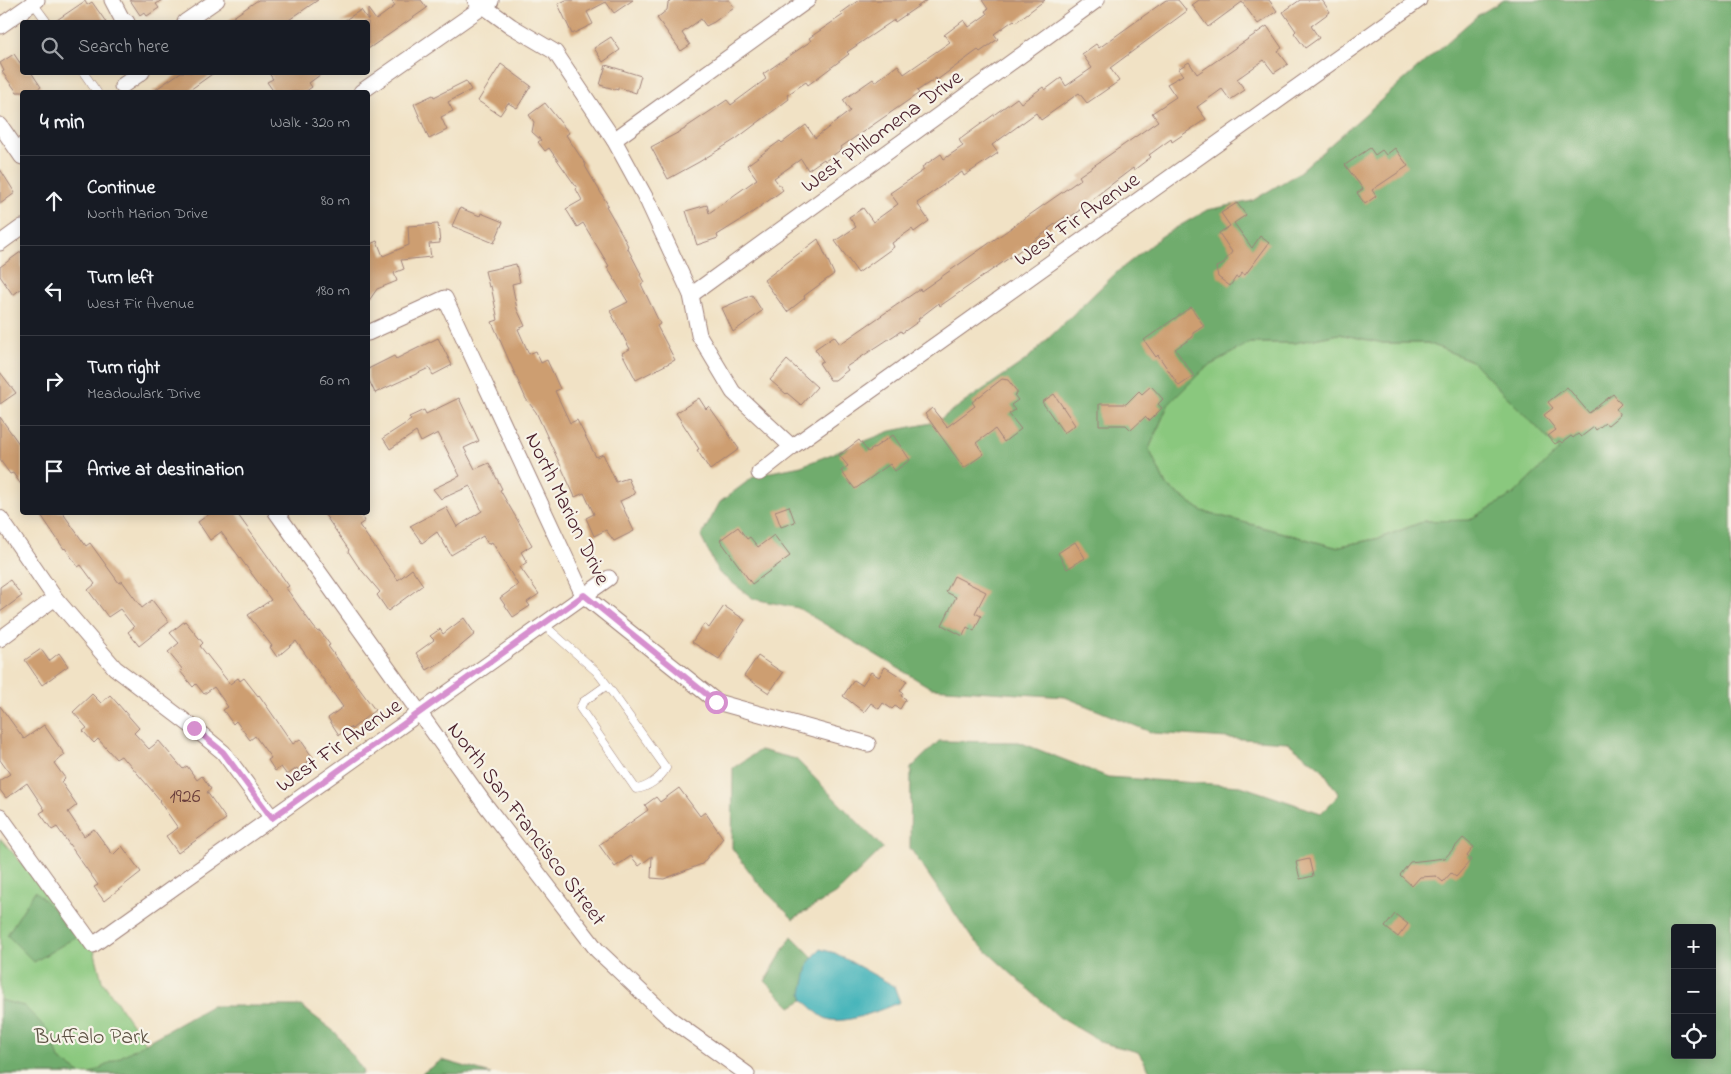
<!DOCTYPE html>
<html lang="en">
<head>
<meta charset="utf-8">
<style>
	body { margin:0; font-family:"Indie Flower",sans-serif; background:#20242c; color:#f1f3f6 }
	.controls { position:absolute; right:15px; bottom:15px; display:grid; overflow:hidden; border-radius:5px; box-shadow:0 2px 12px #0003 }
	.controls button { width:45px; height:45px; display:grid; place-items:center; padding:0; border:0; border-bottom:1px solid #363941; background:#171b24; color:#f1f3f6; font:25px sans-serif }
	.stop { position:absolute; width:15px; height:15px; margin:-11px; border:4px solid #d690ce; border-radius:50%; background:#fff }
	.stop.end { background:#d690ce; border-color:#fff; box-shadow:0 1px 5px #0008 }
	.list { margin:0; padding:0; list-style:none }
	h2 { display:flex; justify-content:space-between; align-items:center; height:65px; margin:0; padding:0 20px; font-size:21px }
	h2 small { font-size:16px; font-weight:400; color:#9ea1a6 }
	.list li { display:grid; grid-template-columns:32px 1fr auto; gap:15px; align-items:center; box-sizing:border-box; height:90px; padding:0 20px; border-top:1px solid #363941 }
	.list b { display:block; font-size:19px; white-space:nowrap }
	.list p { margin:0; font-size:16px; white-space:nowrap; color:#9ea1a6 }
	.list em { font-size:16px; font-style:normal; color:#9ea1a6 }
	.icon { flex:none; width:28px; height:28px; fill:none; stroke:currentColor; stroke-width:2; stroke-linecap:round; stroke-linejoin:round }
	.map { position:relative; flex:none; width:1731px; height:1074px; overflow:hidden }
	.search { position:absolute; background:#171b24; box-shadow:0 2px 12px #0003; left:20px; top:20px; width:350px; height:55px; display:flex; align-items:center; gap:12px; box-sizing:border-box; padding:0 18px; border-radius:5px; color:#9ea1a6; font-size:19px }
	.panel { position:absolute; background:#171b24; box-shadow:0 2px 12px #0003; left:20px; top:90px; width:350px; height:425px; border-radius:5px }
	.map>svg:first-child { display:block }
	.green { fill:#8ac87e; stroke:#6a7454 }
	.forest { fill:#6fac6d; stroke:#5c664c; fill-rule:evenodd }
	.water { fill:#42b3b9; stroke:#466972 }
	.building { fill:#cd9e71 }
	.lines { fill:none; stroke-linecap:round; stroke-linejoin:round }
	.service-casing { stroke:#9e8078; stroke-width:9 }
	.minor-casing { stroke:#9e8078; stroke-width:17 }
	.service { stroke:#fff; stroke-width:8 }
	.minor { stroke:#fff; stroke-width:15 }
	.route { stroke:#d690ce; stroke-width:6 }
	.labels { text-anchor:middle; stroke-width:4.5; stroke-linejoin:round; paint-order:stroke }
	.number-label { font-size:20px; fill:#6b3f3c }
	.street-label { font-size:22px; fill:#4a1f2b; stroke:#f7f3e8 }
	.park-label { font-size:22px; fill:#5d5244; stroke:#f7f3e8 }
</style>
</head>
<body>
<div class="map">
<svg width="1731" height="1074" viewBox="0 0 1731 1074">
	<rect width="100%" height="100%" fill="#f7f3e8"/>
	<filter id="ink" filterUnits="userSpaceOnUse"><feTurbulence type="fractalNoise" baseFrequency=".02" numOctaves="2"/><feDisplacementMap in="SourceGraphic" scale="10" xChannelSelector="R" yChannelSelector="G"/><feConvolveMatrix kernelMatrix="1 2 1 2 8 2 1 2 1" color-interpolation-filters="sRGB"/></filter>
	<filter id="wash" filterUnits="userSpaceOnUse"><feTurbulence type="fractalNoise" baseFrequency=".0096" numOctaves="4" result="noise"/><feDisplacementMap in="SourceGraphic" scale="20" xChannelSelector="R" yChannelSelector="G"/><feGaussianBlur stdDeviation="1.12" result="paint"/><feColorMatrix in="noise" values="0 0 0 0 0 0 0 0 0 0 0 0 0 0 0 0 0 1.4 0 .05"/><feComposite in="paint" operator="in"/></filter>
	<g filter="url(#wash)">
		<rect width="100%" height="100%" fill="#f1e2c5"/>
		<g class="green">
			<path d="M1339,334L1383,343H1428L1472,361L1560,450L1514,494L1469,521H1425L1380,538L1335,547L1202,511L1166,485L1149,449L1168,405L1204,369L1249,343H1294Z"/>
			<path d="M0,838L93,945L102,981L167,1074H0Z"/>
		</g>
		<g class="forest">
			<path d="M1504,0H1731V1074H1152L1138,1052L1103,1043L1059,1017L971,937L910,848L911,768L939,741L1019,742L1108,777L1241,786L1321,813L1339,795L1322,769L1287,742L1153,733L1065,697L931,688L798,608L754,599L719,573L701,537L720,502L756,475L801,466L891,431L936,422L1026,360L1117,272L1162,236L1207,210L1252,201L1297,174L1478,15ZM1339,334L1383,343H1428L1472,361L1559,450L1514,494L1469,520L1425,521L1380,538L1335,547L1202,511L1166,485L1149,449L1168,405L1204,369L1249,343H1294ZM1675,928H1712V1055H1675Z"/>
			<path d="M760,750L796,759L883,848L838,892L793,919L758,883L732,848L733,768Z"/>
			<path d="M35,891L79,935L34,962L7,935Z"/>
			<path d="M792,936L836,981L791,1007L765,981Z"/>
			<path d="M0,1000L24,1006L50,1032L59,1059L81,1074H0Z"/>
			<path d="M211,1006H301L336,1033L362,1069L363,1074H90Z"/>
			<path d="M442,1060L491,1074H421Z"/>
		</g>
		<path class="water" d="M820,949L835,953L894,986L900,1002C883,1009 842,1027 825,1018C818,1015 811,1006 804,1001L802,993L809,962Z"/>
		<g id="blocks">
			<g class="building">
				<path d="M130,0H162L156,4L159,8L147,16L144,12L140,15Z"/>
				<path d="M258,0H318L286,22H226Z"/>
				<path d="M391,0H421L427,8L368,49V22H342L361,10L368,20V9L376,20L395,6Z"/>
				<path d="M566,0H633L614,13L606,2L587,12L593,24L572,34L558,4Z"/>
				<path d="M673,0H729L734,7L714,22L706,26L701,19L682,33L690,45L681,51L657,18L667,10L668,3Z"/>
				<path d="M859,0H927L895,22L894,20L847,52L849,54L808,85L806,82L787,95L789,99L736,139L699,162L668,179L651,147L685,129V128L727,100L731,105L766,79L763,74L811,41L809,38L843,15L841,13Z"/>
				<path d="M982,0H1045L1016,22L1014,20L994,34L998,39L980,52L978,50L937,80L936,78L917,91L919,93L841,147L842,149L825,161L824,159L808,170L801,159L774,178L783,190L746,217L717,235L718,238L697,245L686,211L707,205L709,213L757,179L747,165L780,141L782,143L806,125L815,138L850,111L843,100L873,79L875,82L898,65L904,74L950,42L944,35L964,20L969,27L987,14L985,11L988,9Z"/>
				<path d="M1166,0H1178L1187,11L1110,68L1119,81L1087,103L1079,93L1041,120L1036,113L992,145L998,153L964,176L962,172L917,203L929,221L914,232L912,229L892,243L894,247L858,273L835,241L856,227L849,217L863,208L873,222L898,204L890,193L924,170L922,167L941,154L944,159L963,146L959,140L1017,98L1021,103L1043,87L1045,90L1061,78L1066,86L1092,68L1082,54L1096,44L1099,48Z"/>
				<path d="M1199,0H1269L1277,11L1258,24L1242,2L1208,27L1192,5Z"/>
				<path d="M1300,0H1322L1330,12L1311,26L1319,38L1305,48L1294,33L1296,31L1283,12Z"/>
				<path d="M85,1L87,5L92,2L106,22H54Z"/>
				<path d="M1267,26L1282,48L1278,51L1288,64L1274,73L1264,60L1237,79L1245,90L1230,100L1222,89L1197,107L1206,119L1172,142L1171,139L1149,155L1151,157L1134,170L1133,168L1079,209L1080,210L1070,217L1068,215L1048,229L1049,230L979,279L940,306L939,303L918,319L919,321L902,333L901,331L846,367L848,370L835,380H830L819,363L823,361L815,349L834,336L840,344L920,289L921,291L1081,179L1079,176L1158,121L1152,113L1176,97L1167,84L1183,75L1178,69L1189,62L1197,74Z"/>
				<path d="M611,37L620,50L603,62L594,48Z"/>
				<path d="M14,54L22,66V72H31L41,87L33,92H17L2,72L4,71L0,63Z"/>
				<path d="M501,64L531,86L517,108L508,103L500,115L478,101Z"/>
				<path d="M606,65L641,76L636,93L618,87V90L600,85Z"/>
				<path d="M181,72H215L187,92H152Z"/>
				<path d="M268,72H324L309,83L312,87L305,92H274L267,82L273,79Z"/>
				<path d="M466,81L471,90L448,102L453,111L441,117L447,130L429,139L414,104L433,95L434,97Z"/>
				<path d="M545,103L569,133L566,135L586,165L585,166L608,205L606,206L622,234L628,246L627,247L641,274L640,275L644,282L641,284L660,324L657,326L675,360L636,380L622,353L630,349L610,311L628,302L607,267L609,266L583,223L577,227L566,209L582,200L576,189L577,188L549,148L545,151L538,142L541,140L532,132L534,122L529,115Z"/>
				<path d="M1370,148L1375,155L1382,150L1386,155L1395,148L1408,166L1372,190L1376,196L1365,204L1357,193L1363,189L1345,165Z"/>
				<path d="M0,169L15,193L0,204Z"/>
				<path d="M1237,203L1246,215L1234,223L1252,248L1260,236L1269,243L1245,275L1242,273L1238,278L1236,277L1230,286L1218,277L1216,267L1222,265L1232,252L1219,233L1230,226L1221,213Z"/>
				<path d="M460,208L480,216L481,213L503,222L494,243L452,226Z"/>
				<path d="M438,224L440,243L429,244L431,257L401,260L404,269L394,273L397,281L377,289L368,302V245L377,241L383,256L409,245L408,226Z"/>
				<path d="M818,239L834,274L804,296L805,298L787,312L764,280Z"/>
				<path d="M22,251V288L13,295L0,276V267Z"/>
				<path d="M516,264L520,282L512,284L517,309L525,326L518,329L529,354L536,351L541,363L547,360L560,389L555,391L570,423L577,420L596,457L603,454L616,482L628,478L635,494L620,501L634,531L614,541L606,530L594,536L586,518L594,514L584,493L575,497L536,412L526,399L492,322L498,320L491,286L489,287L485,271Z"/>
				<path d="M752,295L762,311L733,332L722,308Z"/>
				<path d="M1191,307L1204,326L1193,333V337L1175,349L1194,376L1179,386L1158,355L1156,357L1144,340Z"/>
				<path d="M438,338L452,365L433,375L429,368L375,393L368,378V369L394,356L396,359Z"/>
				<path d="M787,360L817,387L801,405L787,393L786,394L770,380Z"/>
				<path d="M0,372L16,393L0,404Z"/>
				<path d="M1002,379L1008,380L1018,393L1014,395L1018,400L1011,405L1015,410L1009,414L1021,429L1004,442L995,429L976,443L984,454L964,468L925,414L932,408L947,427L975,406L972,402Z"/>
				<path d="M1151,386L1163,399L1158,404L1162,408L1149,421L1145,417L1131,430L1126,425H1099V404H1126L1139,391L1142,394Z"/>
				<path d="M1567,387L1589,413L1613,394L1621,404L1616,409L1620,415L1608,425L1605,423L1596,430L1594,427L1581,437L1578,434L1573,438L1571,436L1562,443L1560,441L1555,444L1548,436L1556,430L1544,415L1553,408L1548,402Z"/>
				<path d="M1054,394L1075,425L1064,433L1042,402Z"/>
				<path d="M459,398L479,441L464,448L475,469L489,463L502,489L500,490L532,545L521,552L527,562L520,567L539,594L527,602L530,606L513,617L500,598L518,585L492,542L488,544L483,536L451,555L437,532L422,543L410,526L446,507L457,527L482,511L470,486L441,499L433,489L460,476L438,433L421,442L416,432L390,449L383,438L411,420L409,417L424,410L426,414Z"/>
				<path d="M699,398L706,409L709,406L739,449L710,470L697,450L699,449L676,413Z"/>
				<path d="M0,417L22,448V486L13,473L10,474L0,460Z"/>
				<path d="M893,435L910,460L895,471L890,464L855,489L841,471L848,466L839,455L859,440L868,452Z"/>
				<path d="M789,506L795,522L781,527L775,511Z"/>
				<path d="M39,512H62L86,546L90,543L119,583L122,581L142,608L152,600L169,622L139,646L128,632L134,627L120,609L108,617L88,590L95,584L81,565L78,567L65,548L64,549Z"/>
				<path d="M212,512H236L289,586L286,588L313,626L318,632L320,631L330,645L328,646L375,710L352,729L350,727L339,735L328,718L343,707L296,641L277,657L270,647L272,646L248,615L271,600L221,532L210,540L198,522Z"/>
				<path d="M323,512H360L365,521L359,525L398,580L412,569L423,585L388,611L377,595L380,592L358,566L348,551L349,550Z"/>
				<path d="M738,527L747,539L750,537L758,547L774,535L790,556L752,584L720,540Z"/>
				<path d="M1075,542L1085,558L1067,569L1058,553Z"/>
				<path d="M954,576L986,592L975,613L981,616L974,631L967,627L963,636L942,625L956,597L946,592Z"/>
				<path d="M10,580L22,596L0,612V587Z"/>
				<path d="M724,606L745,620L719,659L692,642L704,624L709,628Z"/>
				<path d="M464,618L475,634L444,660L427,670L416,653L434,640L430,636L440,629L443,634Z"/>
				<path d="M185,621L203,643L200,646L230,684L238,678L240,681L244,678L258,696L259,695L293,744L300,739L313,758L307,762L309,766L300,772L297,768L287,775L281,767L275,771L268,760L271,758L255,736L250,740L236,721L233,724L223,710L228,707L214,687L204,694L196,684L193,687L180,671L183,670L168,652L179,643L170,633Z"/>
				<path d="M41,649L49,661L59,653L68,666L42,685L25,660Z"/>
				<path d="M758,656L783,673L769,693L744,676Z"/>
				<path d="M885,667L907,681L900,691L903,693L901,696L906,699L900,709L895,706L892,709L883,703L879,709L871,703L864,712L843,696L854,680L862,685L871,672L879,677Z"/>
				<path d="M92,694L101,703L110,695L139,728L134,733L149,749L159,741L183,769L187,766L197,780L202,776L211,789L207,792L226,819L178,853L166,836L178,828L159,801L160,800L126,760L125,761L121,756L116,759L98,739L94,743L83,731L87,728L73,712Z"/>
				<path d="M0,706L24,739L44,725L65,755L54,763L65,778L61,782L77,805L68,812L84,836L94,829L113,855L122,846L141,872L104,901L94,887L98,885L57,827L52,830L40,813L45,810L27,783L6,798L0,790V780L10,774L0,760Z"/>
				<path d="M679,788L700,816L705,812L723,838L702,864L664,879L651,878L652,856L639,866L631,856L615,867L599,845L648,810L645,805L656,797L660,802Z"/>
				<path d="M1463,838L1474,847L1467,856L1471,860L1456,877L1451,873L1443,882L1436,876L1420,877L1412,886L1400,875L1410,862L1445,858Z"/>
				<path d="M1309,859L1313,876L1300,879L1296,862Z"/>
				<path d="M1395,914L1408,924L1398,937L1385,927Z"/>
			</g>
		</g>
	</g>
	<g filter="url(#ink)">
		<use href="#blocks" fill-opacity="0" stroke="#9e8078" stroke-width="1"/>
		<g class="lines">
			<defs>
				<g id="service">
					<path d="M33,3L47,22"/>
					<path d="M83,72L97,92"/>
					<path d="M543,624L597,672L607,685L666,768C661,778 647,788 636,789L580,708L583,702L607,685"/>
				</g>
				<g id="minor">
					<path d="M112,0L122,19L127,22"/>
					<path d="M475,0L511,26L555,52L614,140L648,202L691,295L699,335L733,392L792,447"/>
					<path d="M185,22L217,0"/>
					<path d="M0,26L37,0"/>
					<path d="M122,86L142,72"/>
					<path d="M361,92L491,1"/>
					<path d="M0,125L22,157"/>
					<path d="M614,140L808,0"/>
					<path d="M0,243L22,227"/>
					<path d="M691,295L1097,0"/>
					<path d="M368,333L445,298L583,595L717,702L868,744"/>
					<path d="M759,473L792,447L1419,0"/>
					<path d="M276,512L484,803L597,950L669,1018L747,1074"/>
					<path d="M0,518L55,598L115,668L194,728L223,752L272,818"/>
					<path d="M0,639L55,598"/>
					<path d="M0,816L93,945L609,578"/>
				</g>
			</defs>
			<use href="#service" class="service-casing"/>
			<use href="#minor" class="minor-casing"/>
			<use href="#service" class="service"/>
			<use href="#minor" class="minor"/>
		</g>
	</g>
	<g class="lines" filter="url(#ink)">
		<path class="route" d="M194,728L223,752L272,818L584,595L716,702"/>
	</g>
	<g class="labels">
		<g class="number-label">
			<text x="185" y="802">1926</text>
		</g>
		<g class="street-label">
			<text transform="translate(881 130) rotate(-36)" y="8">West Philomena Drive</text>
			<text transform="translate(1076 218) rotate(-35)" y="8">West Fir Avenue</text>
			<text transform="translate(569 508) rotate(64)" y="8">North Marion Drive</text>
			<text transform="translate(338 744) rotate(-35)" y="8">West Fir Avenue</text>
			<text transform="translate(528 823) rotate(53)" y="8">North San Francisco Street</text>
		</g>
		<g class="park-label">
			<text x="92" y="1043">Buffalo Park</text>
		</g>
	</g>
</svg>
<div class="controls">
<button>+</button>
<button>−</button>
<button><svg class="icon" aria-label="locate" viewBox="0 0 24 24"><circle cx="12" cy="12" r="6"/><path d="M12 2v4M12 18v4M2 12h4M18 12h4"/></svg></button>
</div>
<div class="stop" style="left:716px;top:702px"></div>
<div class="stop end" style="left:194px;top:728px"></div>
<div class="search"><svg class="icon" aria-label="search" viewBox="0 0 24 24"><circle cx="10" cy="10" r="6"/><path d="M15 15l6 6"/></svg>Search here</div>
<section class="panel">
<h2>4 min<small>Walk · 320 m</small></h2>
<ul class="list">
<li><svg class="icon" aria-label="ahead" viewBox="0 0 24 24"><path d="M12 20V5M6 11l6-6 6 6"/></svg><div><b>Continue</b><p>North Marion Drive</p></div><em>80 m</em></li>
<li><svg class="icon" aria-label="left" viewBox="0 0 24 24"><path d="M17 20v-9H6M10 6l-5 5 5 5"/></svg><div><b>Turn left</b><p>West Fir Avenue</p></div><em>180 m</em></li>
<li><svg class="icon" aria-label="right" viewBox="0 0 24 24"><path d="M7 20v-9h11M14 6l5 5-5 5"/></svg><div><b>Turn right</b><p>Meadowlark Drive</p></div><em>60 m</em></li>
<li><svg class="icon" aria-label="arrive" viewBox="0 0 24 24"><path d="M6 21V4h12l-3 4 3 4H6"/></svg><div><b>Arrive at destination</b></div></li>
</ul>
</section>
</div>
</body>
</html>
